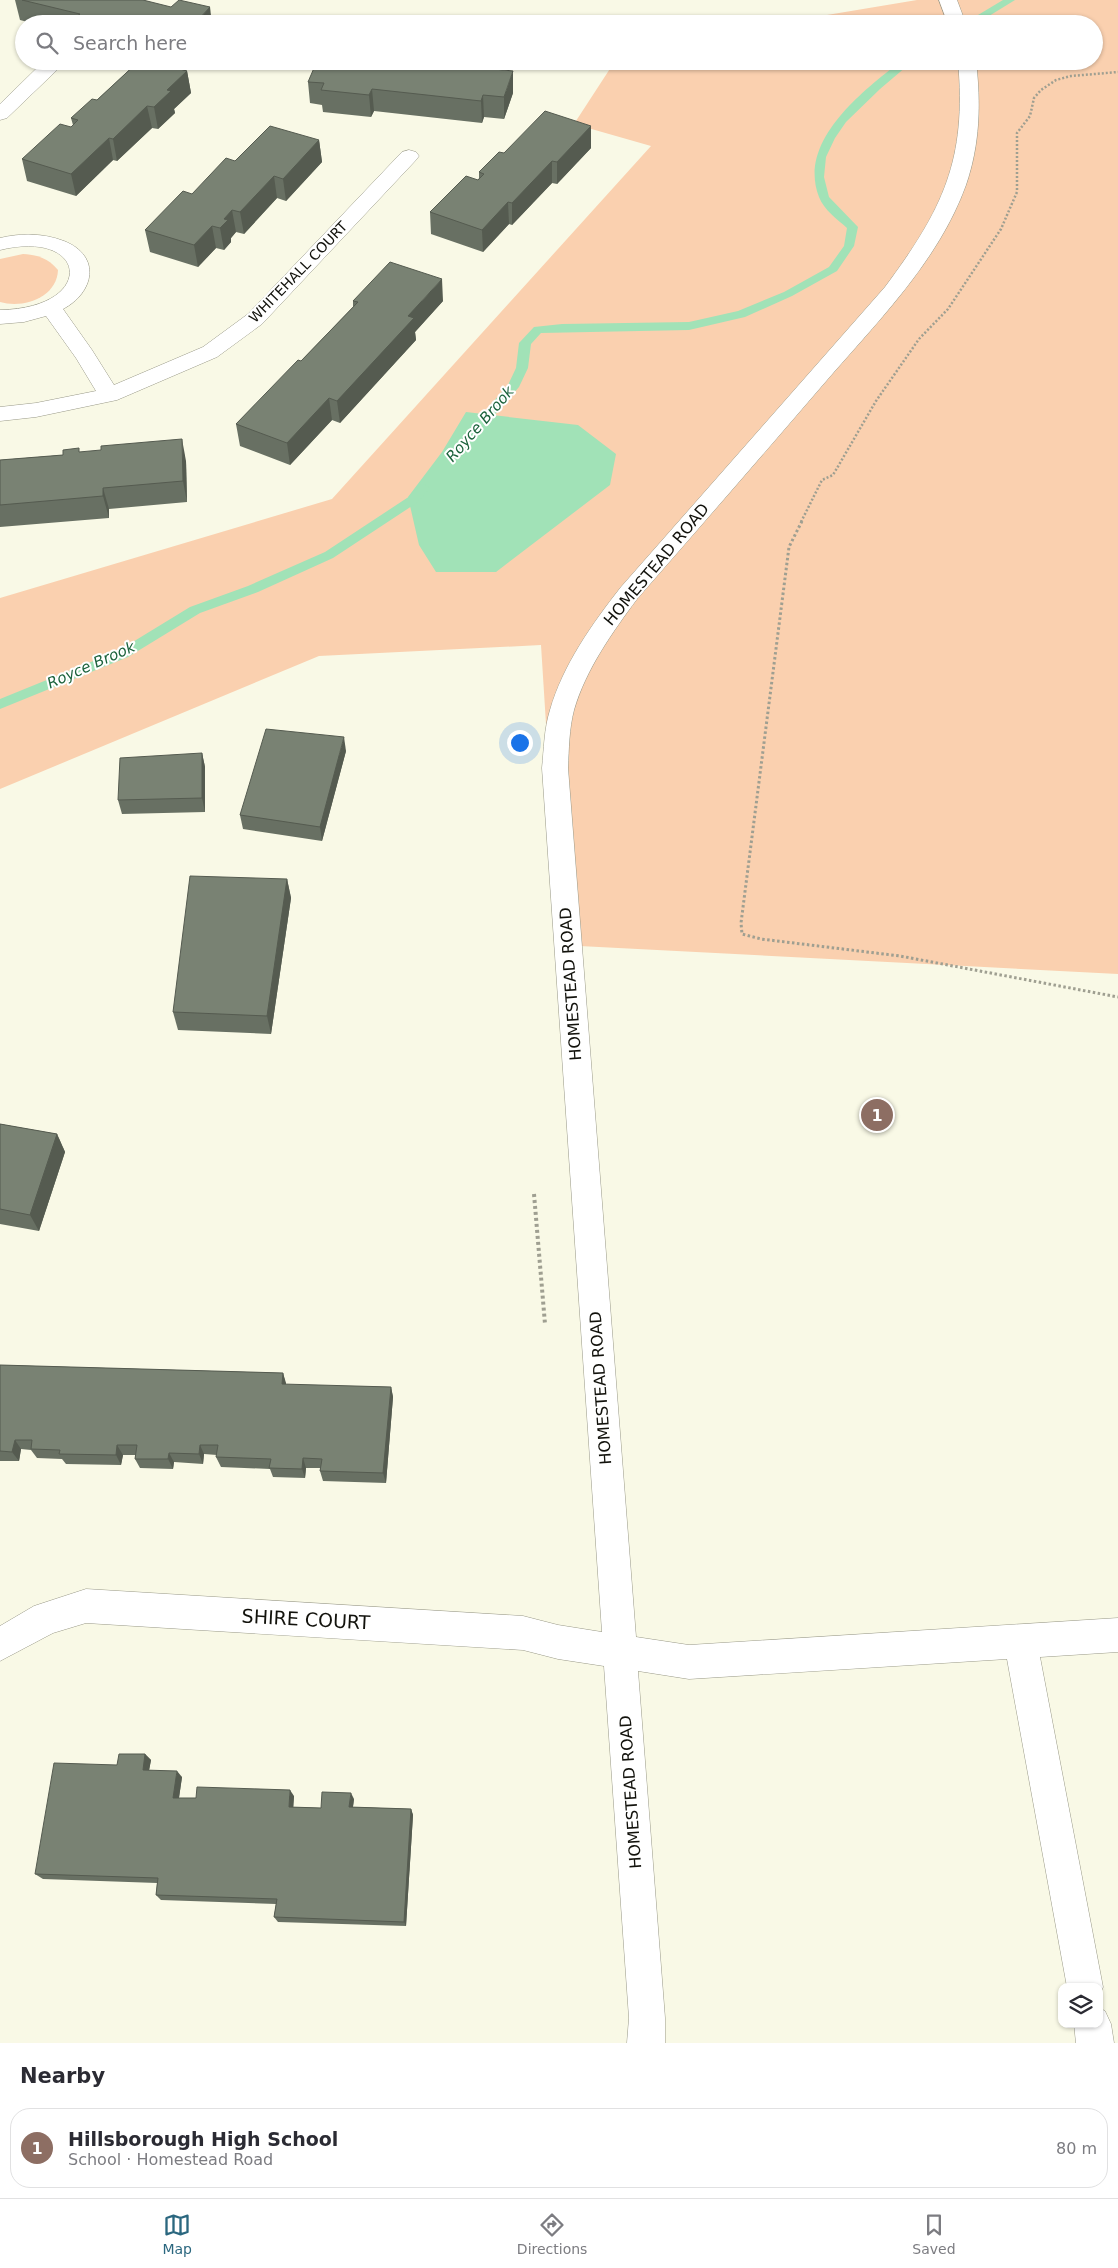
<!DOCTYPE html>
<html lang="en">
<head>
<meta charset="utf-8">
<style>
	body { margin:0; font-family:"DejaVu Sans",sans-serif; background:#f2f2f3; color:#2b2b33 }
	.controls { position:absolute; right:15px; bottom:15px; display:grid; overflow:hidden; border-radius:10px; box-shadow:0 1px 4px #0004 }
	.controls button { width:45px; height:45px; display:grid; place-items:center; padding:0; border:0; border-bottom:1px solid #e1e1e2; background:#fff; color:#2b2b33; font:25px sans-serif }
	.you { position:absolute; left:519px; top:742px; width:18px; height:18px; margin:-12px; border:4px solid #fff; border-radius:50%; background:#1a73e8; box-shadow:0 0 0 8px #1a73e833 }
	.badge { display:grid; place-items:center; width:32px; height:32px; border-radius:50%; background:#2b677f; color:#fff; font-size:16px; font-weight:700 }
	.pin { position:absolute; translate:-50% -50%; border:2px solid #fff; box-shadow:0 1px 5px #0006 }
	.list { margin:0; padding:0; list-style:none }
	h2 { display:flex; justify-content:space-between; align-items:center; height:65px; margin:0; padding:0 20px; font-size:21px }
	h2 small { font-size:16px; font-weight:400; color:#7c7c81 }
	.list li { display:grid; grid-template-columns:32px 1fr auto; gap:15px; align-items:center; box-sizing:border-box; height:80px; margin:0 10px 10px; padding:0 10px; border:1px solid #e1e1e2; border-radius:20px }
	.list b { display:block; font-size:19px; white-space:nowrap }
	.list p { margin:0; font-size:16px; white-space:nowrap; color:#7c7c81 }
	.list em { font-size:16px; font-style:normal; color:#7c7c81 }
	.icon { flex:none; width:28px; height:28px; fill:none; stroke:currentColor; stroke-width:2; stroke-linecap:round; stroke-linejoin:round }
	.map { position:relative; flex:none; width:1118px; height:2043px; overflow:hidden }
	.search { position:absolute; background:#fff; box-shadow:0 1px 4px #0004; left:15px; right:15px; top:15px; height:55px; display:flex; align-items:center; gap:12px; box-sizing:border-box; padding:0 18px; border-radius:28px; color:#7c7c81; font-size:19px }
	.sheet { height:155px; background:#fff }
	nav { display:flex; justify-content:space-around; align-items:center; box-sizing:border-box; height:70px; border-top:1px solid #e1e1e2; background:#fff; font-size:14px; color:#7c7c81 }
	nav a { display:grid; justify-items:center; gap:2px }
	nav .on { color:#2b677f }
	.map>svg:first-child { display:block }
	.green { fill:#fad0af }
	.water { fill:#a1e2b7 }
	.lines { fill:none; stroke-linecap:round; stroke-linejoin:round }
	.stream { fill:#a1e2b7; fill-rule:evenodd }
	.minor-casing { stroke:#998; stroke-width:1 }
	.path-far2 { stroke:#9f9f91; stroke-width:2.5; stroke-dasharray:2 2; stroke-linecap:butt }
	.path-far1 { stroke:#9f9f91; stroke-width:3; stroke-dasharray:2.5 2.5; stroke-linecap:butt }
	.path { stroke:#9f9f91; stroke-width:4; stroke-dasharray:3 3; stroke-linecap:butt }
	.minor { fill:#fff; fill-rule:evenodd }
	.wall { fill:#687063 }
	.shaded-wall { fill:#555b50 }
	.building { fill:#798273; stroke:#555b50 }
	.labels { text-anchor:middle; stroke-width:4; stroke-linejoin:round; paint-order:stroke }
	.far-street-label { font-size:14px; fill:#12120c; stroke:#fff }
	.far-water-label { font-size:15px; font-style:italic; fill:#1b623b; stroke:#fff }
	.street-label { font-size:16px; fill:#12120c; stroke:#fff }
	.near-street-label { font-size:19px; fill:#12120c; stroke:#fff }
</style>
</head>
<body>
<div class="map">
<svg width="1118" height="2043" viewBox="0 0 1118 2043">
	<rect width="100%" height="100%" fill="#f9f9e6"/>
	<g class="green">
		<path d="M917,0H1118V974L560,945L541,645L319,656L0,789V598L332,499L651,146L574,124L615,61H1094V24H773Z"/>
		<path d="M23,254C38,255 48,258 58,270C57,297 24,309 0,302V259Z"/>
	</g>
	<path class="water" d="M466,412L578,425L616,454L610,485L496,572H436L419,545L408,497L442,452Z"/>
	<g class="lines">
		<g class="stream">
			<path d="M1003,0H1015L976,24H963Z"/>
			<path d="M901,61H913L880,89L846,122L835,138L826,157L824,177L829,197L858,227L854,246L837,271L792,296L745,317L689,330L541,333L531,344L528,368L519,387L479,433H471L469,430L471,427L508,385L516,368L519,343L534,327L562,324L689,322L738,311L784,292L829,267L844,246L847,228C837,219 824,210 819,197C797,141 863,91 901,61Z"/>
			<path d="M424,484L430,488L418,502L333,558L258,592L200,613L128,657L0,709V699L118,651L190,607L248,586L325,552L410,496L420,485Z"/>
		</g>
		<defs>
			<g id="minor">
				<path d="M939,0H957L966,24H948Z"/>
				<path d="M53,61L59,66L57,70L7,118L0,120V104L43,62Z"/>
				<path d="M958,61H976C981,104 980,144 966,185C938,263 874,325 821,387C760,458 699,528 637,599C612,633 586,669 574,710C569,729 569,749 568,768L636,1637L689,1645L1118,1618V1652L1040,1657L1103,1987L1099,1997V1987H1067L1007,1659L689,1679L638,1671L665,2018V2043H627L629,2018L604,1666L558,1659L523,1650L86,1623L53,1633L0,1661V1626L34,1606L86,1589L523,1616L558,1625L602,1632L542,768C544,749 544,729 550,710C563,665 592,624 621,587L885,287C943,209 967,160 958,61Z"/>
				<path d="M409,150L416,152L419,156L416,160L262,324L217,357L117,400L36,417L0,421V407L36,403L96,391L76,358L46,316L24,322L0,324V310C98,308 88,228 0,250V238C21,233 43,233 64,241C102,256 94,293 63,309L92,350L114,385L203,347L248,314L402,152Z"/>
				<path d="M1099,2008L1105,2011L1111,2024L1114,2043H1076L1074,2024H1099Z"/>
			</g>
		</defs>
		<use href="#minor" class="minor-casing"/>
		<path class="path-far2" d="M801,522L822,480L833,475L876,401L919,339L948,309L1001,229L1017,192V133L1030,116L1034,98L1041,90L1056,80L1071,76L1118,72"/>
		<path class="path-far1" d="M802,521L789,547L741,923L742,934L761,939L900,956L1118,997"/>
		<path class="path" d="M534,1194L545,1324"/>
		<use href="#minor" class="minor"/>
	</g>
	<g class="wall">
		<path d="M15,0H143L212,24H35L20,20Z"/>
		<path d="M139,61H183L176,68L187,71L191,93L174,109L175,113L158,129L152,128L117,161L113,160L76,196L27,181L22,159L71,127L73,125L71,118L97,100Z"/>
		<path d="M382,66L513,93L504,119L484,117L482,123L374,111L371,117L323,112L322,105L310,103L308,82Z"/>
		<path d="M591,126V148L557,184L552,183L512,225L509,224L483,252L431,234L430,212L478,180L479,178V172L504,153Z"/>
		<path d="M319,140L322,162L286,201L277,198L244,234L236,232L231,238V242L224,250L216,248L198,267L150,252L145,230L235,161Z"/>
		<path d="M353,301H443L415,332L416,340L340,423L332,420L290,465L240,446L236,424L301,361L353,307Z"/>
		<path d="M80,452L186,461L187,502L109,509V518L0,527V460L63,455Z"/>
		<path d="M346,751L322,841L243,829L240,815Z"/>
		<path d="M202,753L205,767V812L122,814L118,800Z"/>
		<path d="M287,879L291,898L271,1034L178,1030L173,1012Z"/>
		<path d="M0,1124L57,1134L65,1152L39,1231L0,1224Z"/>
		<path d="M0,1365L283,1373L286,1385L391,1387L393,1397L386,1483L323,1481L320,1471V1468H306L305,1478L273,1477L270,1469L221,1467L216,1457L217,1455L204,1454L203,1464L174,1462L173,1469L140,1468L135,1459V1455H123L121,1465L66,1464L62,1459L37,1458L31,1450L21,1449L19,1461H0Z"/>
		<path d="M145,1754L151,1760L149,1770L182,1777L179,1798H196L294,1796L293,1807L321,1808L354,1799L353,1807L411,1809L413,1815L406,1926L278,1922L274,1917L276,1904L161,1900L156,1895L157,1883L43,1879L35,1874L117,1765Z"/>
	</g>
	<g class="shaded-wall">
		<path d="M210,7L212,24H194Z"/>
		<path d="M175,61H183L176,68Z"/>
		<path d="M187,71L191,93L174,109L175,113L158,129L154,107L167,90Z"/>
		<path d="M513,71V93L504,119V97Z"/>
		<path d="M372,89L374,111L371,117L369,95Z"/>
		<path d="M483,95L484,117L482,123L481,101Z"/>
		<path d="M147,106L152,128L117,161L113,139Z"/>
		<path d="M591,126V148L557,184V162Z"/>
		<path d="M109,138L113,160L76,196L71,174Z"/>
		<path d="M319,140L322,162L286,201L283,179Z"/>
		<path d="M552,161V183L512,225V203Z"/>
		<path d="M274,176L277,198L244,234L240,212Z"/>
		<path d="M508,202L509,224L483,252L482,230Z"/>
		<path d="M232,210L236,232L231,238V242L224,250L220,228L224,219Z"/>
		<path d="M212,226L216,248L198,267L194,245Z"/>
		<path d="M442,279L443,301L415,332L416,340L340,423L337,401L408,316Z"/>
		<path d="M329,398L332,420L290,465L287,443Z"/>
		<path d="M182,439L186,461L187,502L183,481Z"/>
		<path d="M103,488L109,509V518L103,496Z"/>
		<path d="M344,737L346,751L322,841L320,827Z"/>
		<path d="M202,753L205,767V812L202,798Z"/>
		<path d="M287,879L291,898L271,1034L267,1016Z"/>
		<path d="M57,1134L65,1152L39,1231L30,1215Z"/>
		<path d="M283,1373L286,1383L285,1395L282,1384Z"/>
		<path d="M391,1387L393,1397L386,1483L383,1473Z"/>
		<path d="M15,1440L21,1449L19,1461L12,1452Z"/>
		<path d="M117,1445L123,1455L121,1465L116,1455Z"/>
		<path d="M200,1445L204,1454L203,1464L199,1454Z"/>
		<path d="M169,1453L174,1462L173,1469L168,1459Z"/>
		<path d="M303,1458L306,1468L305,1478L302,1469Z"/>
		<path d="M145,1754L151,1760L148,1776L143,1770Z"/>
		<path d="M177,1771L182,1777L178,1804L173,1798Z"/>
		<path d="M290,1790L294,1796L293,1813L289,1807Z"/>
		<path d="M351,1793L354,1799L352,1813L349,1807Z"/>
		<path d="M411,1809L413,1815L406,1926L404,1922Z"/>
	</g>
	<g class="building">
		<path d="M22,0H143L171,7L179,0L210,7L194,24H119L111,22L109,24H105L76,17L80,14Z"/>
		<path d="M139,61H151L187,71L167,90L171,91L154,107L147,106L113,139L109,138L71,174L22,159L60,124L71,127L78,120L71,118L92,99L97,100Z"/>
		<path d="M317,61H342L382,66L383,61H388L445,67L446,64L513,71L504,97L483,95L481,101L372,89L369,95L321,90L324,83L308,82Z"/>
		<path d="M545,111L591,126L557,162L552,161L512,203L508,202L482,230L430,212L466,176L478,180L484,174L479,172L499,152L504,153Z"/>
		<path d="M270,126L319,140L283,179L274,176L240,212L232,210L224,219L228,220L220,228L212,226L194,245L145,230L183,191L192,194L226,158L235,161Z"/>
		<path d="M390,262L442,279L408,316L414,318L337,401L329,398L287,443L236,424L298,360L301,361L358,302L353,301Z"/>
		<path d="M182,439L183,481L103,488V496L0,505V460L63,455V450L79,448V452L101,450V446Z"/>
		<path d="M266,729L344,737L320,827L240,815Z"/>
		<path d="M202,753V798L118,800L120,758Z"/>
		<path d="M190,876L287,879L267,1016L173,1012Z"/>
		<path d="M0,1124L57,1134L30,1215L0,1209Z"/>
		<path d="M0,1365L283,1373L282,1384L391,1387L383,1473L320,1471L322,1459L303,1458L302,1469L269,1468L271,1459L216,1457L218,1445H200L199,1454L169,1453L168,1459H135L137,1445H117L116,1455L59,1454L60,1450L31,1449L32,1440H15L12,1452L0,1451Z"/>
		<path d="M119,1754H145L143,1770L177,1771L173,1798H196L197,1787L290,1790L289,1807L321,1808L322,1792L351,1793L349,1807L411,1809L404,1922L274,1917L277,1899L156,1895L158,1878L35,1874L54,1763L117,1765Z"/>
	</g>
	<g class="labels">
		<g class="far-street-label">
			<text transform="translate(298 272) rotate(-46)" y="5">WHITEHALL COURT</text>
		</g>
		<g class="far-water-label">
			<text transform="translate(480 424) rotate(-49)" y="5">Royce Brook</text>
			<text transform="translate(91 665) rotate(-24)" y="5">Royce Brook</text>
		</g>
		<g class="street-label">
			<text transform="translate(656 564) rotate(-50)" y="6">HOMESTEAD ROAD</text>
			<text transform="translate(570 984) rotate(-94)" y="6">HOMESTEAD ROAD</text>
			<text transform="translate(600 1388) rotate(-94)" y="6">HOMESTEAD ROAD</text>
			<text transform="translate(630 1792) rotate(-94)" y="6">HOMESTEAD ROAD</text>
		</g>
		<g class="near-street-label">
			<text transform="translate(306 1619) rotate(3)" y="7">SHIRE COURT</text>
		</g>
	</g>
</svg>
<div class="controls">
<button><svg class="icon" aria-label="layers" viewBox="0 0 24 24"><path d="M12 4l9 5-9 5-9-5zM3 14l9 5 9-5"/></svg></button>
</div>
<div class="you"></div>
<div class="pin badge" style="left:877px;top:1115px;background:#8d6e63">1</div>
<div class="search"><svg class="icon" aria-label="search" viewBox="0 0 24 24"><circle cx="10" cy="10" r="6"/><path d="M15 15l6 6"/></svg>Search here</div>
</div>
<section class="sheet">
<h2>Nearby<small></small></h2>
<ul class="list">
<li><span class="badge" style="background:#8d6e63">1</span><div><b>Hillsborough High School</b><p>School · Homestead Road</p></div><em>80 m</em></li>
</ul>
</section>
<nav>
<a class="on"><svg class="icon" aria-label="map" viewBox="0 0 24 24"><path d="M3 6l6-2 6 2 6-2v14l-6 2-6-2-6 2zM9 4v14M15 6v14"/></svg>Map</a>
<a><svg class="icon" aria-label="directions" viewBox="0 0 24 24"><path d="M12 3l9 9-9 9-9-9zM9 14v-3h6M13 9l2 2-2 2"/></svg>Directions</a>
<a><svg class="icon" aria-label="saved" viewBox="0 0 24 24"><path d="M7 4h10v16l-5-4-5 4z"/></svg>Saved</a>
</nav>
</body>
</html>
